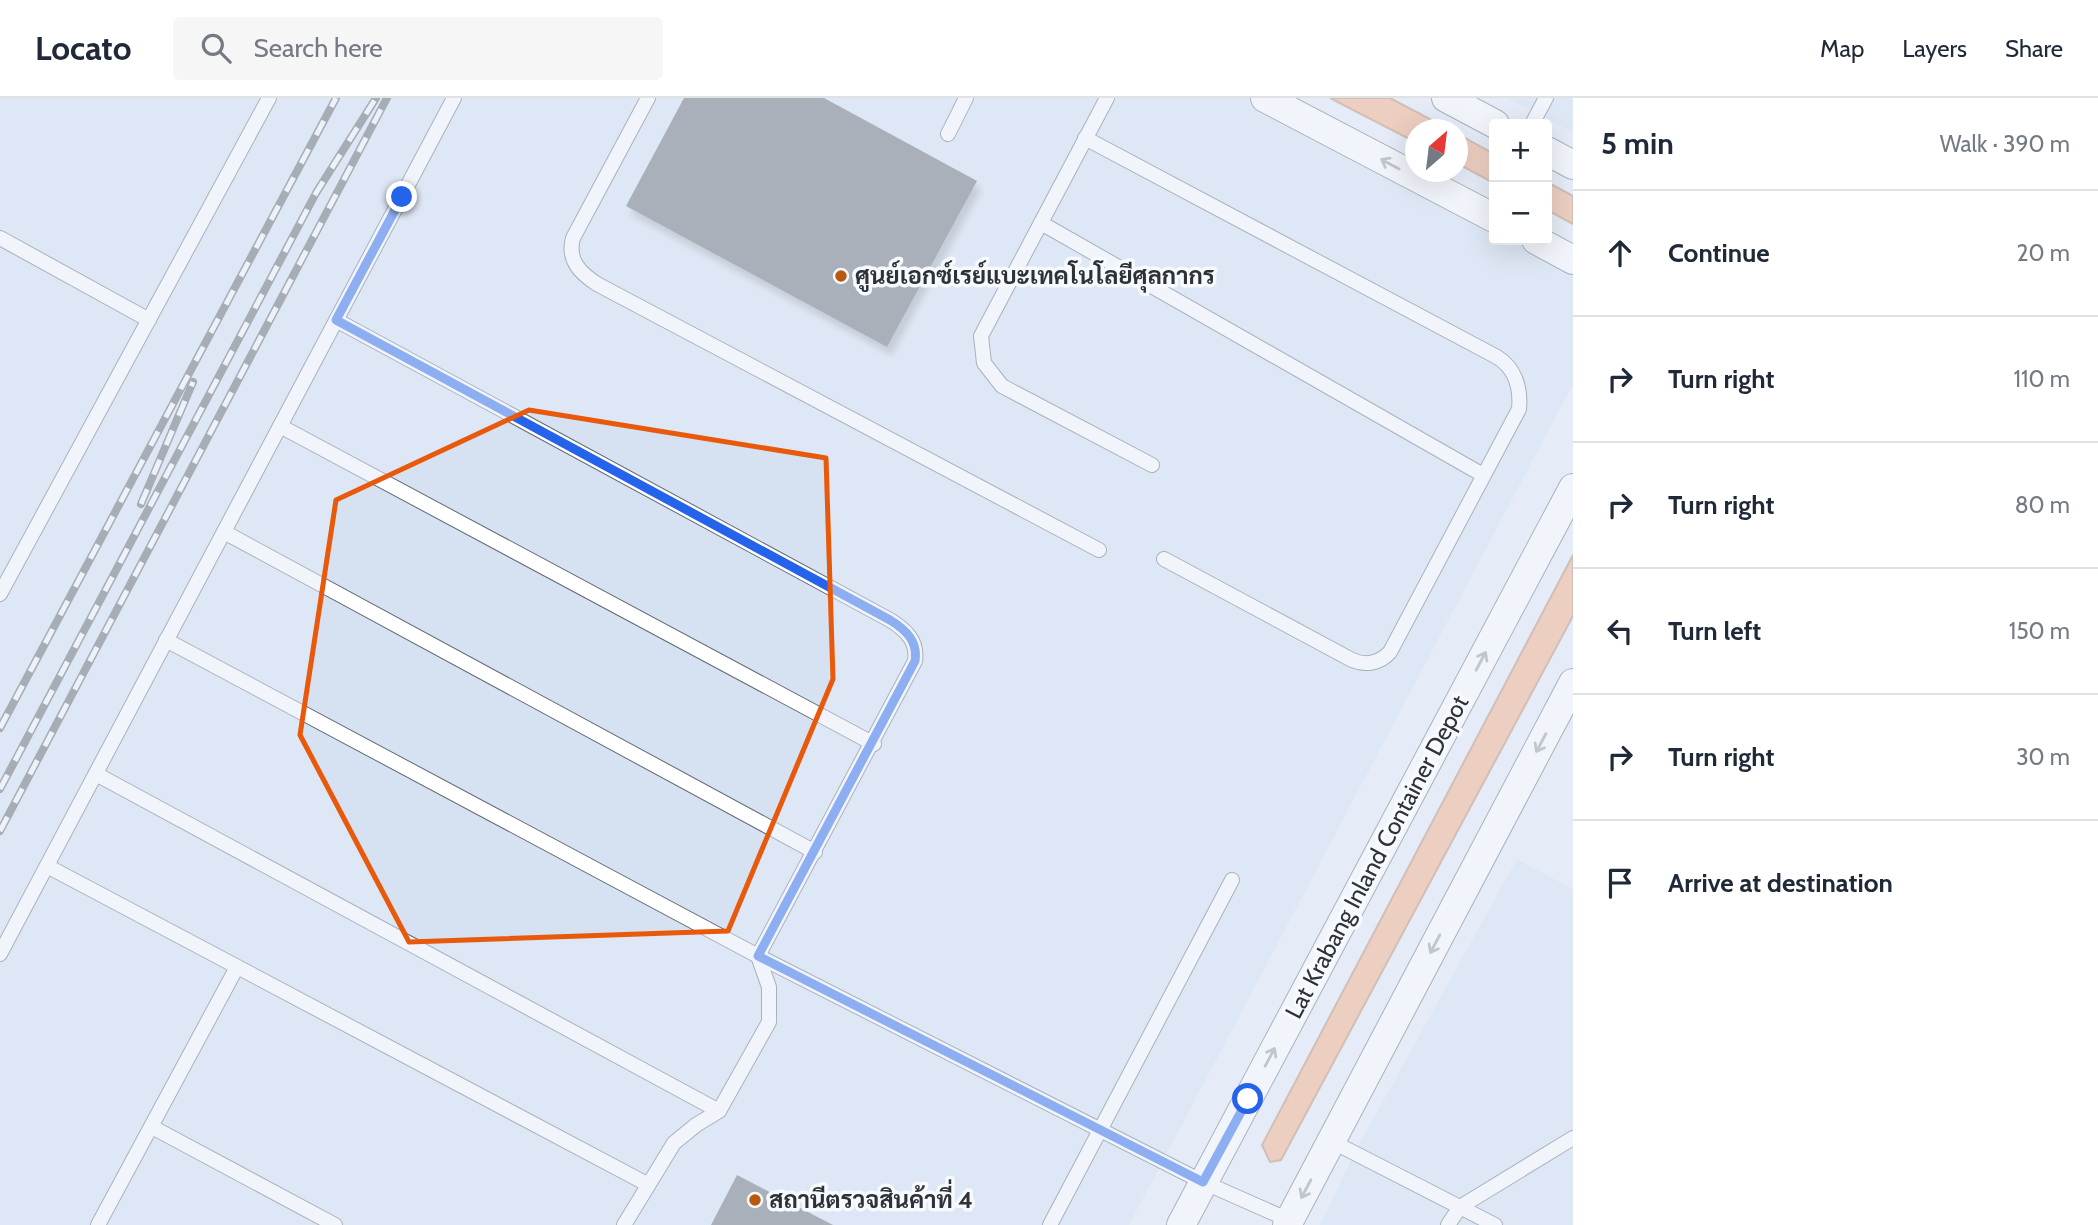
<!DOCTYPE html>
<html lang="en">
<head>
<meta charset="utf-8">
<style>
	body { margin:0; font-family:Cabin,Sarabun,sans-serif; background:#f6f6f7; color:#1f2937 }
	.controls { position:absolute; right:21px; top:21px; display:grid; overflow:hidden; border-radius:7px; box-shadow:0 7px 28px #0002 }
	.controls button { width:63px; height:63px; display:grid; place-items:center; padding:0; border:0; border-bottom:2px solid #e0e1e3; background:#fff; color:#1f2937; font:35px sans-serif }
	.compass { position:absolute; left:1405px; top:21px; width:63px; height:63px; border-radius:50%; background:#fff; box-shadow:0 7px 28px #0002; rotate:28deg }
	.stop { position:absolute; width:21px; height:21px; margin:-16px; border:5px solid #2563eb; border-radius:50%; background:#fff }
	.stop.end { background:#2563eb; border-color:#fff; box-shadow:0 2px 7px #0008 }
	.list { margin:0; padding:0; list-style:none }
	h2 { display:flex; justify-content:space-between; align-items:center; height:91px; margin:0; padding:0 28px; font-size:30px }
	h2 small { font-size:23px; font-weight:400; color:#747a83 }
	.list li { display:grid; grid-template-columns:46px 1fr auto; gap:21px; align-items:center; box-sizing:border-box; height:126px; padding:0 28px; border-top:2px solid #e0e1e3 }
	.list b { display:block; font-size:26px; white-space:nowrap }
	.list em { font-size:23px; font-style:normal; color:#747a83 }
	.icon { flex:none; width:38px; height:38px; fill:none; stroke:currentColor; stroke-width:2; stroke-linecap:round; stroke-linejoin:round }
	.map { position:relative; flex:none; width:1573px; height:1127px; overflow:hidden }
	header { display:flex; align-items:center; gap:42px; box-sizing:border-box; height:98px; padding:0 35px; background:#fff; border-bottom:2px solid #e0e1e3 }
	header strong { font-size:33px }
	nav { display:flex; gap:38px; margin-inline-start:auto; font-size:24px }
	.search { width:490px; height:63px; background:#f6f6f7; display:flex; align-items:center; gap:18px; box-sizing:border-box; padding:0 24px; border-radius:7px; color:#747a83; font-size:26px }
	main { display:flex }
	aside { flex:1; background:#fff }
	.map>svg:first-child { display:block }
	.built { fill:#d6e1f2 }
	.water { fill:#f5aa7f; stroke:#b98669; stroke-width:2 }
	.building { fill:#5f666f; filter:url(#shadow) }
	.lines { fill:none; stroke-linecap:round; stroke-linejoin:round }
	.service-casing { stroke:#626971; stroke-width:16 }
	.minor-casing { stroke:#626971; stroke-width:30 }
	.service { stroke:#fff; stroke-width:14 }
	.minor { stroke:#fff; stroke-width:28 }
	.rail-casing { stroke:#5b5f65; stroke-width:8 }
	.rail { stroke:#f6f9fd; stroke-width:5; stroke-dasharray:16; stroke-linecap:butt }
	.oneway { stroke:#96989a }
	.route { stroke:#2563eb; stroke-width:9 }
	.marked { fill:none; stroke:#e8590c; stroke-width:5; stroke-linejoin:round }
	.poi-dot { fill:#b7590e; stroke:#f6f9fd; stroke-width:2.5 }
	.labels { text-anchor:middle; stroke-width:7; stroke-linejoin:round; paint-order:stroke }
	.poi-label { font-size:24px; font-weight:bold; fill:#2e3135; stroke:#f6f9fd; text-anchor:start }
	.street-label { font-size:24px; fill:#2e3135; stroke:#f6f9fd }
</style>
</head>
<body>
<header>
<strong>Locato</strong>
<div class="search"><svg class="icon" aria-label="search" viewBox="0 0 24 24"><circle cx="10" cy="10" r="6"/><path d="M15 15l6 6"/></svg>Search here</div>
<nav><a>Map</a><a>Layers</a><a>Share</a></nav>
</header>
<main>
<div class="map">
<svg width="1573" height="1127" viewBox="0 0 1573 1127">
	<defs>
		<filter id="shadow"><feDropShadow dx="4.5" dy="8" stdDeviation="3.5" flood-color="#0004"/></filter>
	</defs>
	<rect width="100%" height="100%" fill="#e5ecf7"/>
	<g class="built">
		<path d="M0,0H1276L1494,113V142H1547L1573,172V286L1129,1127H0Z"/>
		<path d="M1507,0H1573V34Z"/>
		<path d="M1517,761L1573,791V1127H1320L1357,1050Z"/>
	</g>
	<g class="water">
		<path d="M1330,0H1390L1449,31L1416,32L1415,44Z"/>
		<path d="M1458,36L1494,56V85L1458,66Z"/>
		<path d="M1547,84L1573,98V126L1547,112Z"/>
		<path d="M1573,457V518L1281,1062L1270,1064L1262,1047Z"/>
	</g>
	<g class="building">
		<path d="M684,0H824L977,83L887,249L626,108Z"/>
		<path d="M737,1077L833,1127H711Z"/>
	</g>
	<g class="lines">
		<defs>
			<g id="service">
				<path d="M648,0L573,140C567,162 580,175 597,186L1099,452"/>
				<path d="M1107,0L981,238L984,265L1002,288L1152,367"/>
				<path d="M1532,26L1546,0"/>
				<path d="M948,36L966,0"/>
				<path d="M1085,40L1497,259C1515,270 1521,290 1519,311L1390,554C1380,565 1366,568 1352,562L1164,461"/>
				<path d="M1041,125L1483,377"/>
				<path d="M0,140L149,222"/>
				<path d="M336,222L890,522C906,532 918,543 915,563L758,858L769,889V924L719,1013L696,1027L674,1045L624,1127"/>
				<path d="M280,328L874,646"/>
				<path d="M224,434L815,754"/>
				<path d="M0,496L269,0"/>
				<path d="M166,542L758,858L1203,1084L1289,1122"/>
				<path d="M96,676L719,1013"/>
				<path d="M47,768L647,1086"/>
				<path d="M0,856L454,0"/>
				<path d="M152,1029L335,1127"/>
				<path d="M1331,1043L1495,1127"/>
				<path d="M98,1127L237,869"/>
				<path d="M1050,1127L1232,782"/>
				<path d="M1448,1127L1460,1109L1573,1040"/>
			</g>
			<g id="minor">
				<path d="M1265,0L1494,120"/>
				<path d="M1446,0L1495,26"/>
				<path d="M1547,53L1573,67"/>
				<path d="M1536,142L1573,162"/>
				<path d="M1181,1127L1573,390"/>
				<path d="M1287,1127L1573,585"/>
			</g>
		</defs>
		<use href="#service" class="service-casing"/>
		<use href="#minor" class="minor-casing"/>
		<use href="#service" class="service"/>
		<use href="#minor" class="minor"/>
		<defs>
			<g id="rail">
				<path d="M141,406L193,284"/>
				<path d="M0,630L336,0"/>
				<path d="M0,691L316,95L376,0"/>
				<path d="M0,733L387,0"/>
			</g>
		</defs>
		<use href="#rail" class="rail-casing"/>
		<use href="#rail" class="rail"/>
	</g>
	<defs><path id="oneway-shaft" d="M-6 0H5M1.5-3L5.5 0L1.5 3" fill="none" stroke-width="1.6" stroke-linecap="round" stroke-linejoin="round" transform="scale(1.75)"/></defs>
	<g class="oneway">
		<use href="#oneway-shaft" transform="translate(1390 66) rotate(-152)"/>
		<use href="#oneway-shaft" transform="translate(1481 563) rotate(-62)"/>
		<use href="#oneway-shaft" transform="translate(1541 645) rotate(118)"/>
		<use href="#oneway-shaft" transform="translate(1435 846) rotate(118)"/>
		<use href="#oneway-shaft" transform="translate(1270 959) rotate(-62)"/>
		<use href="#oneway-shaft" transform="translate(1306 1091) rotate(118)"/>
	</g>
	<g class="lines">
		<path class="route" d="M402,99L336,222L890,522C906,532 918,543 915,563L758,858L1203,1084L1248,1001"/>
	</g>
	<path d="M0 0H1573V1127H0ZM529,312L826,360L833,581L728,833L409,844L300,637L336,402Z" fill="#e5ecf7" fill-opacity=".55" fill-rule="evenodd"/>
	<path class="marked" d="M529,312L826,360L833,581L728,833L409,844L300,637L336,402Z"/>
	<g class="poi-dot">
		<circle cx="841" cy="178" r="7"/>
		<circle cx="755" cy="1102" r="7"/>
	</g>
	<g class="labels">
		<g class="poi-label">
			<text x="855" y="186">ศูนย์เอกซ์เรย์แบะเทคโนโลยีศุลกากร</text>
			<text x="769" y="1110">สถานีตรวจสินค้าที่ 4</text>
		</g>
		<g class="street-label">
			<text transform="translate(1377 759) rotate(-62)" y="8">Lat Krabang Inland Container Depot</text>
		</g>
	</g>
</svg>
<div class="controls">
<button>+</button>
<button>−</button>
</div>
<svg class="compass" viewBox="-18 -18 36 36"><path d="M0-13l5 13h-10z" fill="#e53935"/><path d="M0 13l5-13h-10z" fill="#747a83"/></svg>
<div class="stop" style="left:1248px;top:1001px"></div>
<div class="stop end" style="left:402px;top:99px"></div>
</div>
<aside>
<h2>5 min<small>Walk · 390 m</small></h2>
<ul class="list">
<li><svg class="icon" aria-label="ahead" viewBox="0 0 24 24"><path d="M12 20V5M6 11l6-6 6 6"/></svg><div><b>Continue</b></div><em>20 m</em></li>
<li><svg class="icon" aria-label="right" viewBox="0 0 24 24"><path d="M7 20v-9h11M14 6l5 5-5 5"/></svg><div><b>Turn right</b></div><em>110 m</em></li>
<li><svg class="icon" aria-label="right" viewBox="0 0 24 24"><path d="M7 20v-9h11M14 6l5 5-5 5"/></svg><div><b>Turn right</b></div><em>80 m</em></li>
<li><svg class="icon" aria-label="left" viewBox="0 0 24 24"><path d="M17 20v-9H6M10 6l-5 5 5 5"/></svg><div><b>Turn left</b></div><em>150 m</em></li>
<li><svg class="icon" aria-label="right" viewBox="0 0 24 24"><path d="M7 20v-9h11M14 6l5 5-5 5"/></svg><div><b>Turn right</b></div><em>30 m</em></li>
<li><svg class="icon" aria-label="arrive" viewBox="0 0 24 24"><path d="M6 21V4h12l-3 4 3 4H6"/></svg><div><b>Arrive at destination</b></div></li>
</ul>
</aside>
</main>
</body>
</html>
